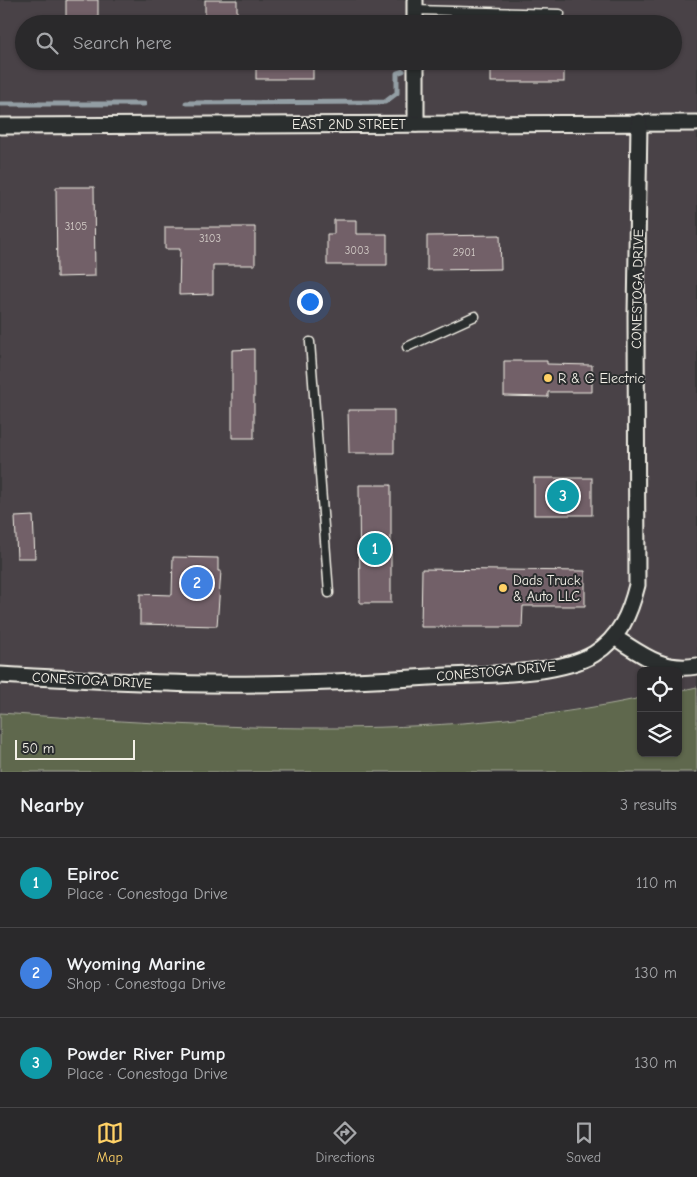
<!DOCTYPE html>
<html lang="en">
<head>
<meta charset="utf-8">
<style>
	body { margin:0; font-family:"Comic Neue",sans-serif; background:#363537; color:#f1f3f6 }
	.controls { position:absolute; right:15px; bottom:15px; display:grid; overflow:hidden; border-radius:8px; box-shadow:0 1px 4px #0004 }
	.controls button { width:45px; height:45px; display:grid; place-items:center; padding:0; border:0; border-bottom:1px solid #464547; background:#2a292b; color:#f1f3f6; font:25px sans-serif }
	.scale { position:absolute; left:15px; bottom:12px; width:120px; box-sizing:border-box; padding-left:5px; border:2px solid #f4f1e8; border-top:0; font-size:14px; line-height:18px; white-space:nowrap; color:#f4f1e8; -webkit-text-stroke:4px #2a2d2e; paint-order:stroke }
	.you { position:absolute; left:309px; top:301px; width:18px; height:18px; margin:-12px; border:4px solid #fff; border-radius:50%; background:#1a73e8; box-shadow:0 0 0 8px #1a73e833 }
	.badge { display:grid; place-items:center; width:32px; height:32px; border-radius:50%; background:#ffd166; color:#fff; font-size:16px; font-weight:700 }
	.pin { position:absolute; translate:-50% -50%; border:2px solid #fff; box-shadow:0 1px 5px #0006 }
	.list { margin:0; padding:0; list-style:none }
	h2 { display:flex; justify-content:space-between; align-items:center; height:65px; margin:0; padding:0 20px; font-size:21px }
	h2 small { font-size:16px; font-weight:400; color:#a5a6a9 }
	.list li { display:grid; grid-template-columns:32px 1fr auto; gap:15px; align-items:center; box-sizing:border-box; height:90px; padding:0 20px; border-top:1px solid #464547 }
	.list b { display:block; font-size:19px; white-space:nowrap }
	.list p { margin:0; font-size:16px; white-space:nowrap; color:#a5a6a9 }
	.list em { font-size:16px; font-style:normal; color:#a5a6a9 }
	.icon { flex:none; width:28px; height:28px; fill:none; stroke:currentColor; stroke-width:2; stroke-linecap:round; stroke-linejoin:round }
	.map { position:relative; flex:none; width:697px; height:772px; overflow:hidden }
	.search { position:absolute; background:#2a292b; box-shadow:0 1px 4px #0004; left:15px; right:15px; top:15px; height:55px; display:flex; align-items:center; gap:12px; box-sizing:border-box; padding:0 18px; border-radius:28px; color:#a5a6a9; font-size:19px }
	.sheet { height:335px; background:#2a292b }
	nav { display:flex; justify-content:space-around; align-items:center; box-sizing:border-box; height:70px; border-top:1px solid #464547; background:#2a292b; font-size:14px; color:#a5a6a9 }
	nav a { display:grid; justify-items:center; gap:2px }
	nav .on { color:#ffd166 }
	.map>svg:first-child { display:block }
	.built { fill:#494347; fill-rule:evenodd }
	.green { fill:#5e674e; stroke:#a9ac9b }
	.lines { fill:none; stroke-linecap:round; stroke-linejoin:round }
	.stream { stroke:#939ea4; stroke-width:5 }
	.building { fill:#726067; stroke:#f4f1e8 }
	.service-casing { stroke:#f4f1e8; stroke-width:11 }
	.minor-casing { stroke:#f4f1e8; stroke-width:19 }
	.service { stroke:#2a2d2e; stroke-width:8 }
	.minor { stroke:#2a2d2e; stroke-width:15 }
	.poi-dot { fill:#ffd166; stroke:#2a2d2e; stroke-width:2 }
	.labels { text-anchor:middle; stroke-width:4; stroke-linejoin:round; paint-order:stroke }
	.number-label { font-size:11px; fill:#d4cdc8 }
	.street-label { font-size:14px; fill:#f4f1e8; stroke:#2a2d2e }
	.poi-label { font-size:14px; fill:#f4f1e8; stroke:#2a2d2e; text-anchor:start }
</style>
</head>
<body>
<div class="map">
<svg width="697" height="772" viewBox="0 0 697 772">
	<rect width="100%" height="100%" fill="#383739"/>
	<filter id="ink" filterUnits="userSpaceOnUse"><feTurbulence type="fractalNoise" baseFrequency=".02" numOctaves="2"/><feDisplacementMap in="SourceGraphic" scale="10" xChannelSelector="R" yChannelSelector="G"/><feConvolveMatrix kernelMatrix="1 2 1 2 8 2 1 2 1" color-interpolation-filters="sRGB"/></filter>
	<g filter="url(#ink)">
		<path class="built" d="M0,0H697V687L678,691V671H641V698L612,704L461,725L334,729L197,727L0,713ZM24,24H673V61H24Z"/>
		<path class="green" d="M697,687V772H0V713C215,728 428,743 641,698V753H678V691Z"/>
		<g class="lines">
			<g class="stream">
				<path d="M186,103L385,102L397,93V73L403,71"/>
				<path d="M0,104H144"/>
			</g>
		</g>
		<g class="building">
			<rect x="66" y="0" width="32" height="24"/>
			<rect x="205" y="0" width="32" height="24"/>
			<rect x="256" y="61" width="57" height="18"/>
			<rect x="491" y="61" width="73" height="21"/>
			<path d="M56,187H94L95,276L57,277Z"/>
			<path d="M334,220H356V234H387V265H327V234H334Z"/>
			<path d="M165,227H255V265H213V294L179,295L180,249H165Z"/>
			<path d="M500,235L501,269L427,270V236Z"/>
			<path d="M254,349V438H232V350Z"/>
			<path d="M504,361H547V364L592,365V392H548V397L504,396Z"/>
			<path d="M348,410H394V453H349Z"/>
			<rect x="534" y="478" width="58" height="37"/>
			<path d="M359,485H391V603H360Z"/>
			<path d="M33,516L35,558H17L15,517Z"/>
			<path d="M173,557L218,558V571H221L217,626L140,624V594L172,595Z"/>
			<path d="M422,569L585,571V606H523L522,627H421Z"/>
		</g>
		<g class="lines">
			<defs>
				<g id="service">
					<path d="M415,10L560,14"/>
					<path d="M310,342L329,593"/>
					<path d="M407,347L475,316"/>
				</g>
				<g id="minor">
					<path d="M415,0V24"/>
					<path d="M416,61V124"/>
					<path d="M0,126L697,123"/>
					<path d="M614,637C643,655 662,672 697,666"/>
					<path d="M0,675C69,679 138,683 208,684C287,685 367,681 446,676C487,674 559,675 594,654C620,638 630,613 637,585L636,316L639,122"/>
				</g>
			</defs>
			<use href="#service" class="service-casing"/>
			<use href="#minor" class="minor-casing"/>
			<use href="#service" class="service"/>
			<use href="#minor" class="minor"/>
		</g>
	</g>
	<g class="poi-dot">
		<circle cx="548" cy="378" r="5"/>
		<circle cx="503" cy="588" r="5"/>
	</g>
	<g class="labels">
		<g class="number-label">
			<text x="76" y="230">3105</text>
			<text x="210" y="242">3103</text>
			<text x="357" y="254">3003</text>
			<text x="464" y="256">2901</text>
		</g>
		<g class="street-label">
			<text x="349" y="129">EAST 2ND STREET</text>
			<text transform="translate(637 289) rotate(-89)" y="5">CONESTOGA DRIVE</text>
			<text transform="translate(496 671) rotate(-5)" y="5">CONESTOGA DRIVE</text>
			<text transform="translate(92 680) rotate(3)" y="5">CONESTOGA DRIVE</text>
		</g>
		<g class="poi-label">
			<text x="558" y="383">R &amp; G Electric</text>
			<text x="513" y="585">Dads Truck<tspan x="513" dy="16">&amp; Auto LLC</tspan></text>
		</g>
	</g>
</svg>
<div class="controls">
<button><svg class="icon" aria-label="locate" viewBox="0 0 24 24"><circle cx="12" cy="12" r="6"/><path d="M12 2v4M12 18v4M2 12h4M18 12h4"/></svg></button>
<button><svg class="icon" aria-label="layers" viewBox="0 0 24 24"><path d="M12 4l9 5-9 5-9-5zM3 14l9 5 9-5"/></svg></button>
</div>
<div class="scale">50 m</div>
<div class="you"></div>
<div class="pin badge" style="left:375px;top:549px;background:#0f9aa8">1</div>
<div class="pin badge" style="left:197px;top:583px;background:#3f7fe0">2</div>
<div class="pin badge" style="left:563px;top:496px;background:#0f9aa8">3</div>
<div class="search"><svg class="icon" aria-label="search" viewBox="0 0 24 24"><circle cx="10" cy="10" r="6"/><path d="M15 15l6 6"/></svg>Search here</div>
</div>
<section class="sheet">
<h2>Nearby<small>3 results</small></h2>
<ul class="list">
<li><span class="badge" style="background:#0f9aa8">1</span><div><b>Epiroc</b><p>Place · Conestoga Drive</p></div><em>110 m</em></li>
<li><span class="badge" style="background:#3f7fe0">2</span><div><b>Wyoming Marine</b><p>Shop · Conestoga Drive</p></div><em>130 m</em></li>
<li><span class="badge" style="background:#0f9aa8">3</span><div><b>Powder River Pump</b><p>Place · Conestoga Drive</p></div><em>130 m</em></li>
</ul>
</section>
<nav>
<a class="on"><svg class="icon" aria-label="map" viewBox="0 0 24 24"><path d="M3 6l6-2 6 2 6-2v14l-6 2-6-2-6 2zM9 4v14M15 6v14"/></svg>Map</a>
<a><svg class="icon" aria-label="directions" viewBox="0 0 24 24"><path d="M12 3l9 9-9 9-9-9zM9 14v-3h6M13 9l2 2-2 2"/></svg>Directions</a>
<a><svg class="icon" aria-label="saved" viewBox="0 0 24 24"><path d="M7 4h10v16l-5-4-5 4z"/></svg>Saved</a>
</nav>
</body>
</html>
